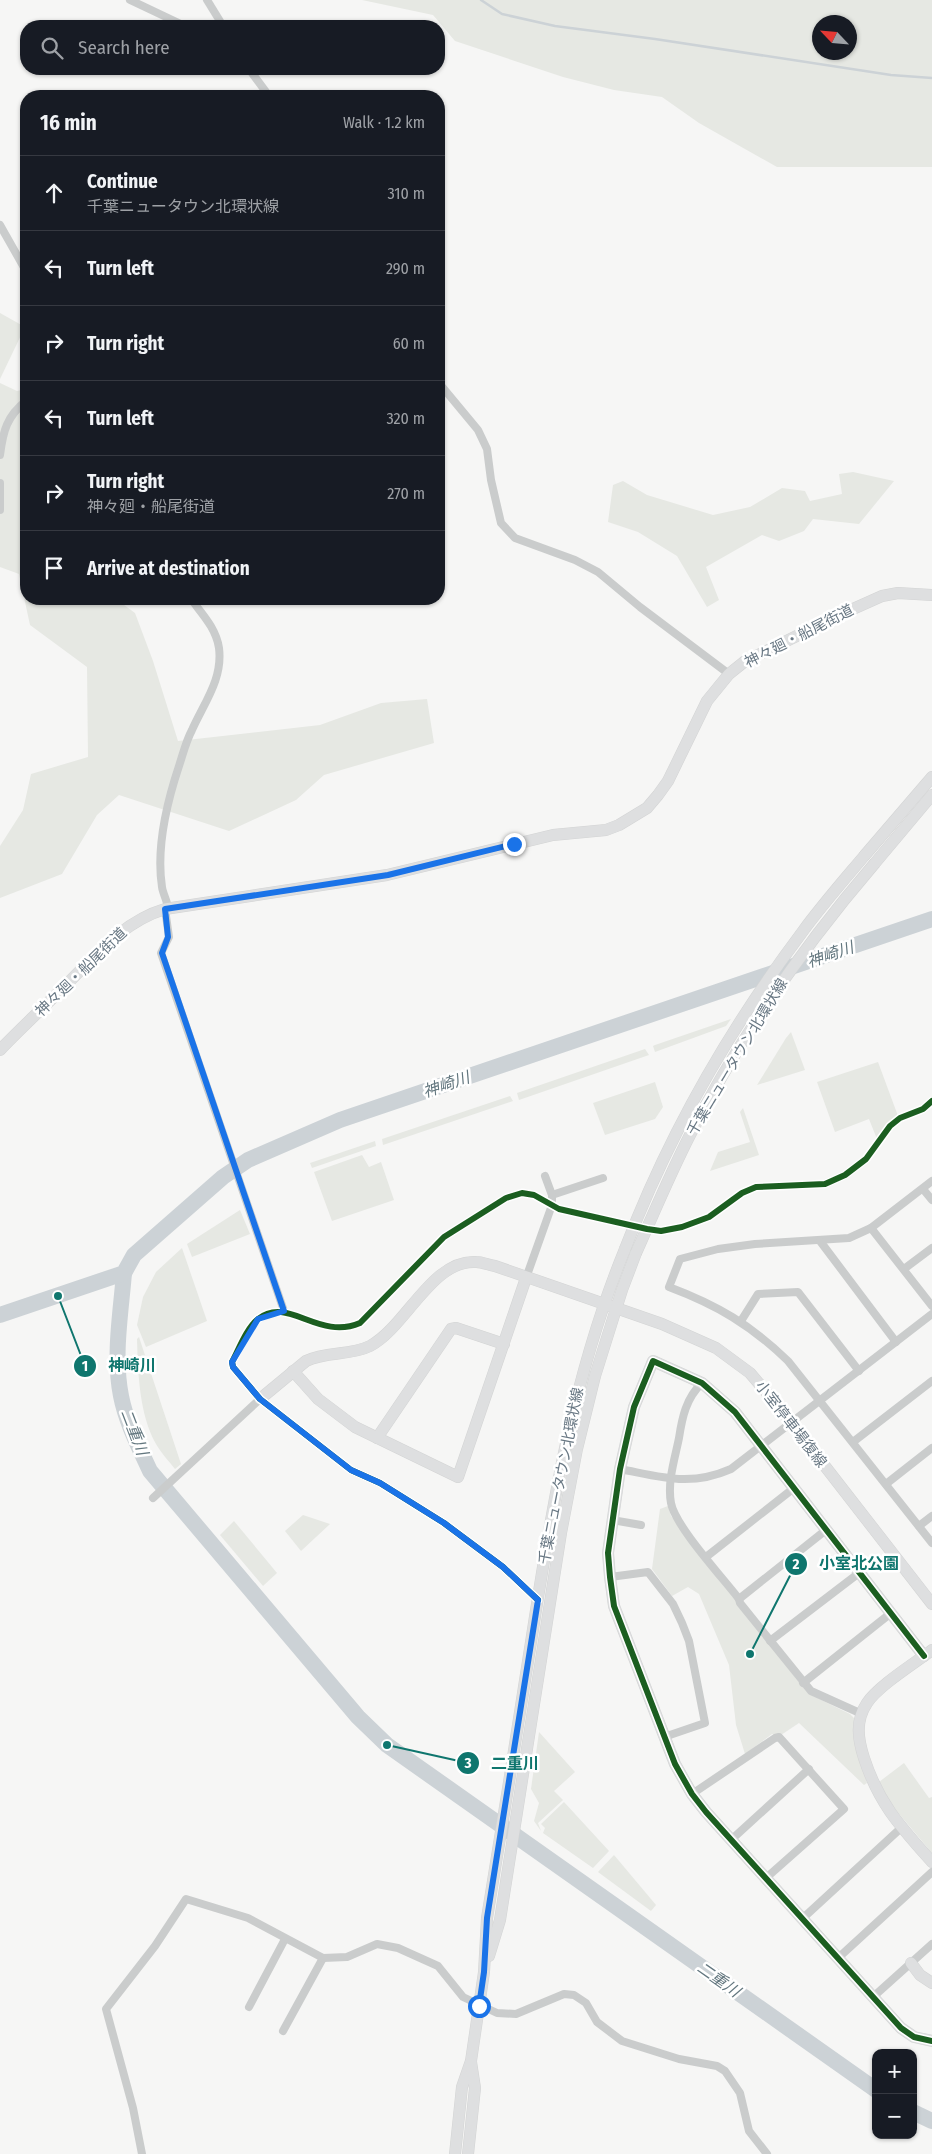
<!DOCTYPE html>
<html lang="en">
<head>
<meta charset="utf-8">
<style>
	body { margin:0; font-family:"Fira Sans Condensed","Noto Sans JP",sans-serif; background:#20242c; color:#f1f3f6 }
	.controls { position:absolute; right:15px; bottom:15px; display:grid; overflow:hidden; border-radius:10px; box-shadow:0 1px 4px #0004 }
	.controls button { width:45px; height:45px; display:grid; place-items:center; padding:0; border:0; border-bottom:1px solid #363941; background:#171b24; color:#f1f3f6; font:25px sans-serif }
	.compass { position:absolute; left:812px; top:15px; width:45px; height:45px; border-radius:50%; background:#171b24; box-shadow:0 1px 4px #0004; rotate:296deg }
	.stop { position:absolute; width:15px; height:15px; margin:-11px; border:4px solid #1a73e8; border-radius:50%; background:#fff }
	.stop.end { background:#1a73e8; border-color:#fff; box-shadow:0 1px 5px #0008 }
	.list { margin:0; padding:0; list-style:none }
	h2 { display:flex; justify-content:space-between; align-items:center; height:65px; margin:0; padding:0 20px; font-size:21px }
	h2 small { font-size:16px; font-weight:400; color:#9ea1a6 }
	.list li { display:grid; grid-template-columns:32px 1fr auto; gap:15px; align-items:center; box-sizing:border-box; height:75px; padding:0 20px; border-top:1px solid #363941 }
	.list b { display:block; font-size:19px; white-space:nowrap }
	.list p { margin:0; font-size:16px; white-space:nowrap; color:#9ea1a6 }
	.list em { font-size:16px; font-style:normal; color:#9ea1a6 }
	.icon { flex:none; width:28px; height:28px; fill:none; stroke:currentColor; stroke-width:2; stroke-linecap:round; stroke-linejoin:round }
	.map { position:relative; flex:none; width:932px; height:2154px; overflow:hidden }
	.search { position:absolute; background:#171b24; box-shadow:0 1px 4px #0004; left:20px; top:20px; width:425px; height:55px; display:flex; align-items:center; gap:12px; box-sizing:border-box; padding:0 18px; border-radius:20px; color:#9ea1a6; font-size:19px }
	.panel { position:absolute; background:#171b24; box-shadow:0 1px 4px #0004; left:20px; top:90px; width:425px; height:515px; border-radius:20px }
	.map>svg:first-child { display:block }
	.green { fill:#e6e8e3; fill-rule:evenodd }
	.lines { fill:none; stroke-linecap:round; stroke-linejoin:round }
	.stream { stroke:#ccd2d6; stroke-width:2.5 }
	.river { stroke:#ccd2d6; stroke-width:16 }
	.secondary-casing { stroke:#d3d4d4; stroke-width:12 }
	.street { stroke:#cacccc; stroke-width:8 }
	.secondary { stroke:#dedfe0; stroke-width:11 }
	.secondary-bridge-casing { stroke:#d3d4d4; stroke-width:12; stroke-linecap:butt }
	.secondary-bridge { stroke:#dedfe0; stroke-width:11 }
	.cycleway-casing { stroke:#fff; stroke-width:9 }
	.cycleway { stroke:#1b5e20; stroke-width:6 }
	.route { stroke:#1a73e8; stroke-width:6 }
	.labels { text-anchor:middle; stroke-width:5; stroke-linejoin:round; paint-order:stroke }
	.street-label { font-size:15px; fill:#687783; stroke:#fff }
	.water-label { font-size:16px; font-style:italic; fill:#63777f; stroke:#fff }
	.leader { fill:none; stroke:#0f766e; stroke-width:2 }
	.callout-dot { fill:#0f766e; stroke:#fff; stroke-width:2 }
	.mark-label { font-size:15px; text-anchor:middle; font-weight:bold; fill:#fff }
	.callout-label { font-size:16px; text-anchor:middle; font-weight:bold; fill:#0f766e; stroke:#fff; stroke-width:5; stroke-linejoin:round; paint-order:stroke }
</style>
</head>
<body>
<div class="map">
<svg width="932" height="2154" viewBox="0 0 932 2154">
	<rect width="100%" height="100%" fill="#f6f6f5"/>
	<g class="green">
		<path d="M362,0H932V167H777L699,123L662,97L614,90L563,77L455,41L433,15ZM820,22H850V52H820Z"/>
		<path d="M0,313L25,327L0,379Z"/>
		<path d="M0,383L17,391L26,389V599H116L135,613L153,661L178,741L320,725L381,703L427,699L434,743L324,775L296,800L229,831L119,795L97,815L62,874L0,898V846L23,810L31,774L88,757L87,667L30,625L19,574L0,567Z"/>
		<path d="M853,472L894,481L859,524L813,519L804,531L779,541L762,535L706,567L719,600L707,607L677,556L638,532L608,522L613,485L623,481L647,495L713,515L750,507L782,488L805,491L810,501L842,494L839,474Z"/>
		<path d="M731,1019L726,1026L655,1052L653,1046L655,1045Z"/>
		<path d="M791,1032L805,1070L757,1085L786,1038Z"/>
		<path d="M645,1049L649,1055L519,1100L517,1093Z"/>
		<path d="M878,1062L898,1116L888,1123L877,1139L869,1119L835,1132L817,1082Z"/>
		<path d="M655,1082L663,1107L655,1119L605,1135L593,1103Z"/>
		<path d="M510,1096L513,1101L383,1145L382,1139Z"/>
		<path d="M743,1108L759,1155L710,1171L718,1152L750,1142L740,1112Z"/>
		<path d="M375,1141L376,1146L312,1168L310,1163Z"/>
		<path d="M362,1155L369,1167L381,1162L394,1200L332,1221L314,1172Z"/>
		<path d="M240,1210L250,1234L192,1257L187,1244Z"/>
		<path d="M182,1248L207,1321L146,1347L137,1325L143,1297L156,1272Z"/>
		<path d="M139,1337L181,1464L175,1469C169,1461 161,1453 156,1444C139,1414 138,1372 137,1339Z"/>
		<path d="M668,1506L671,1516L801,1685L813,1696L850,1714L855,1719L853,1733L867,1783L864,1785L799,1723L781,1735L772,1734L745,1754L736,1725L729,1665L699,1594L688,1587L672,1596L652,1569L660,1509Z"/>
		<path d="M303,1515L330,1524L301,1551L285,1531Z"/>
		<path d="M234,1521L277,1573L263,1586L220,1535Z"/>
		<path d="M539,1732L575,1772L554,1791L563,1800L538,1823L541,1831L534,1821L539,1803L531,1789Z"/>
		<path d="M904,1763L929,1798L932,1797V1853L890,1803L879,1782Z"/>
		<path d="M564,1802L609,1851L593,1868L543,1833L545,1828L541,1824Z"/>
		<path d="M614,1855L656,1905L651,1911L598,1872Z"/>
	</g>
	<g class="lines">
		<path class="stream" d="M481,0L502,14L555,26L655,39L891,75L932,78"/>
		<g class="river">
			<path d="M124,1273C121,1312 113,1356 121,1396C126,1422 139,1447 150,1471L358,1717L387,1745L876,2090"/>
			<path d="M0,1315L124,1273L134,1255L223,1177L248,1160L340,1120L932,919"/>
			<path d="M913,2112L932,2121"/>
		</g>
		<defs>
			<g id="secondary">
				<path d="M865,855L932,777"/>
				<path d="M875,863L932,795"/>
				<path d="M0,1050C21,1028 44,1007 66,985C96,955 124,921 165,909L387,875L553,835L606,830L619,825L647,808L658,795L668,781L707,701L729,674L744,662L835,617L882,596L898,593L932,595"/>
				<path d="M293,1371L318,1399L355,1427L458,1477L526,1278"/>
				<path d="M260,1399L306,1361C327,1351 350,1356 370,1346C406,1327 432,1259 476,1262C482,1262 489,1265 495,1266L662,1324L716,1348L750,1373L779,1407L932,1604"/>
				<path d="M377,1438L451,1329L456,1328L504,1344"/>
				<path d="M932,1650C915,1663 878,1686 867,1703C855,1721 858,1739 864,1758C879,1804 900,1826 932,1862"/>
				<path d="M924,1656L735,1412L702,1383L653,1361L634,1407L620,1469L608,1553L610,1577L614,1606L675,1764L692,1794L706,1812L901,2028L914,2037L932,2041"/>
				<path d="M489,1956L500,1920L561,1533L577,1449L595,1376L622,1290L636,1253"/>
				<path d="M911,1963L920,1975L932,1983"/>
				<path d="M455,2154L462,2087L471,2061L484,1972L487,1918C503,1820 519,1721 534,1623C554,1494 575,1371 625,1249"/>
				<path d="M468,2154L475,2088L471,2062"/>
			</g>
		</defs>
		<use href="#secondary" class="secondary-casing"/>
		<g class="street">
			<path d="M130,0L185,26"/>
			<path d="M207,0L223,26"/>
			<path d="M249,69L269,96"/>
			<path d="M0,225L26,271"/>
			<path d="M439,383L478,430L487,449L491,480L501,523L515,538L575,560L598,572L640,607L729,674"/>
			<path d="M0,455C3,431 7,416 26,401"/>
			<path d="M0,483V510"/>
			<path d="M168,908C167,900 163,894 162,887C156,848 167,802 179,766C183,754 186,741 192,730C204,703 223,679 219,648C216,628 202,614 191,599"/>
			<path d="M165,909L169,937L161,953L284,1311"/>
			<path d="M932,1181L871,1228L849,1238L755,1244L718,1249L680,1259L669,1287C717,1305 751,1325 788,1361L932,1543"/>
			<path d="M923,1189L932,1200"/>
			<path d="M552,1195L603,1178"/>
			<path d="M871,1228L932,1306"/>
			<path d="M820,1241L896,1342"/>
			<path d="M904,1269L932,1248"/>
			<path d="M526,1278L552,1205V1195L545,1176"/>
			<path d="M741,1321L758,1294L798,1292L859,1371"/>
			<path d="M702,1383C686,1398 682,1418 679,1438C675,1458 667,1482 671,1503C675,1526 723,1578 739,1599L740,1603L811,1691L862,1714"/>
			<path d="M853,1442L932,1381"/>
			<path d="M620,1469C662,1477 690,1487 731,1469L932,1314"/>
			<path d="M886,1484L932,1448"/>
			<path d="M153,1498L260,1399"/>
			<path d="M612,1520L641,1525"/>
			<path d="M919,1526L932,1516"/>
			<path d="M706,1557L794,1488"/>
			<path d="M610,1577L648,1572L673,1604L682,1623L689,1641L705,1723L664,1737"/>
			<path d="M739,1599L826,1530"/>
			<path d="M538,1600L503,1567L444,1523L380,1483L351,1470L260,1399L233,1367L232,1362C239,1349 246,1329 258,1319C288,1295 318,1341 360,1323L444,1237L506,1198L522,1193L534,1195L559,1209L647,1229L661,1231L682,1227L709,1217L742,1193L756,1187L825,1184L845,1175L866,1159L890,1126L900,1118L923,1109L932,1101"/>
			<path d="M770,1641L859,1573"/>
			<path d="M803,1683L891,1613"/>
			<path d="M692,1794L775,1738L779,1737L844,1809L766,1878"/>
			<path d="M731,1840L809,1769"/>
			<path d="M802,1919L901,1828"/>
			<path d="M837,1959L932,1872"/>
			<path d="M873,1997L932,1944"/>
			<path d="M249,2007L285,1939"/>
			<path d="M283,2031L323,1958"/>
			<path d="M142,2154L133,2108L106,2009L155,1946L186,1899L248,1918L323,1958L347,1957L377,1944L398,1948L438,1966L463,1997L497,2013L516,2014L564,1994L574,1995L586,2003L597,2022L622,2041L679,2059L717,2066L725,2071L740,2093L749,2131L767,2154"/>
		</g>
		<use href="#secondary" class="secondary"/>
		<defs>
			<g id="secondary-bridge">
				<path d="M625,1249C668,1136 730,1028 803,931C822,905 844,880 865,855"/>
				<path d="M636,1253C654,1213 670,1174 690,1135C740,1037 803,947 875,863"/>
			</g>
		</defs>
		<use href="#secondary-bridge" class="secondary-bridge-casing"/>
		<use href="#secondary-bridge" class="secondary-bridge"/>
		<defs>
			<g id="cycleway">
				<path d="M538,1600L503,1567L444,1523L380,1483L351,1470L260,1399L233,1367L232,1362C239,1349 246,1329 258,1319C288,1295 318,1341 360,1323L444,1237L506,1198L522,1193L534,1195L559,1209L647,1229L661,1231L682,1227L709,1217L742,1193L756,1187L825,1184L845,1175L866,1159L890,1126L900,1118L923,1109L932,1101"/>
				<path d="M924,1656L735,1412L702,1383L653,1361L634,1407L620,1469L608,1553L610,1577L614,1606L675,1764L692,1794L706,1812L901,2028L914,2037L932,2041"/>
			</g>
		</defs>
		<use href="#cycleway" class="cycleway-casing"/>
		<use href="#cycleway" class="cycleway"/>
	</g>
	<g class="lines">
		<path class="route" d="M479,2006L484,1972L487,1918L538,1600L503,1567L444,1523L380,1483L351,1470L260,1399L233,1367L232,1362L258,1319L284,1311L162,953L168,937L165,909L388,875L514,844"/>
	</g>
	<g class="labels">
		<g class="street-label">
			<text transform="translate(799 636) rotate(-27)" y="5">神々廻・船尾街道</text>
			<text transform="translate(81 972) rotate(-44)" y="5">神々廻・船尾街道</text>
			<text transform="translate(737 1057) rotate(-59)" y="5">千葉ニュータウン北環状線</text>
			<text transform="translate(791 1424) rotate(52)" y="5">小室停車場復線</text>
			<text transform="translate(561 1476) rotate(-79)" y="5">千葉ニュータウン北環状線</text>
		</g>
		<g class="water-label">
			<text transform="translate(830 954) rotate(-19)" y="6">神崎川</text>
			<text transform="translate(446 1084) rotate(-19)" y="6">神崎川</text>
			<text transform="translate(135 1432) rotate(69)" y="6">二重川</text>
			<text transform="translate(719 1979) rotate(35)" y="6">二重川</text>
		</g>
	</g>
	<path class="leader" d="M58 1296L85 1366M750 1654L796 1564M387 1745L468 1763"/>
	<g class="callout-dot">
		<circle cx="58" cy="1296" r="5"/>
		<circle cx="750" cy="1654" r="5"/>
		<circle cx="387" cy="1745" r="5"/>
		<circle cx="85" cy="1366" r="12"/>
		<circle cx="796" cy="1564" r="12"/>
		<circle cx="468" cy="1763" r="12"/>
	</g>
	<g class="mark-label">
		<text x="85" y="1371">1</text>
		<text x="796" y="1569">2</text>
		<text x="468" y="1768">3</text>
	</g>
	<g class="callout-label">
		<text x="132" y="1371">神崎川</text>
		<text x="859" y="1569">小室北公園</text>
		<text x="515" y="1769">二重川</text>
	</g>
</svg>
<div class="controls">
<button>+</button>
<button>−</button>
</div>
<svg class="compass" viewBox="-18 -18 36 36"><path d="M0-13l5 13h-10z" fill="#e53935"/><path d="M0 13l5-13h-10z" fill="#9ea1a6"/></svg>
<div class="stop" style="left:479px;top:2006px"></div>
<div class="stop end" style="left:514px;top:844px"></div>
<div class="search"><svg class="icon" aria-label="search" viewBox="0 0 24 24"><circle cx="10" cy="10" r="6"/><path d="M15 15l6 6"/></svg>Search here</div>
<section class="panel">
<h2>16 min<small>Walk · 1.2 km</small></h2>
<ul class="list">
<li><svg class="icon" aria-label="ahead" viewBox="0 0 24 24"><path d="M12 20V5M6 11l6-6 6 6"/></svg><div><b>Continue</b><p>千葉ニュータウン北環状線</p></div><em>310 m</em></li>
<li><svg class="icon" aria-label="left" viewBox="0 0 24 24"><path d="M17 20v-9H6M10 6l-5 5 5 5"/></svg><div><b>Turn left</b></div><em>290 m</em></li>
<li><svg class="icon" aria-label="right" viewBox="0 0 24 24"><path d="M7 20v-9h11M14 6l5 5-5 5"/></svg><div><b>Turn right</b></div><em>60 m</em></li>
<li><svg class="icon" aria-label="left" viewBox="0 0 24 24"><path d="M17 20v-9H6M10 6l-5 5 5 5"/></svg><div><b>Turn left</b></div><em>320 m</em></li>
<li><svg class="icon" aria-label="right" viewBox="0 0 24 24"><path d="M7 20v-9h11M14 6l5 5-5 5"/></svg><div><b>Turn right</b><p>神々廻・船尾街道</p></div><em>270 m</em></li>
<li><svg class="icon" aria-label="arrive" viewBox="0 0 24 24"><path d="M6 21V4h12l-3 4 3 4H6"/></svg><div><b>Arrive at destination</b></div></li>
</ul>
</section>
</div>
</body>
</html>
